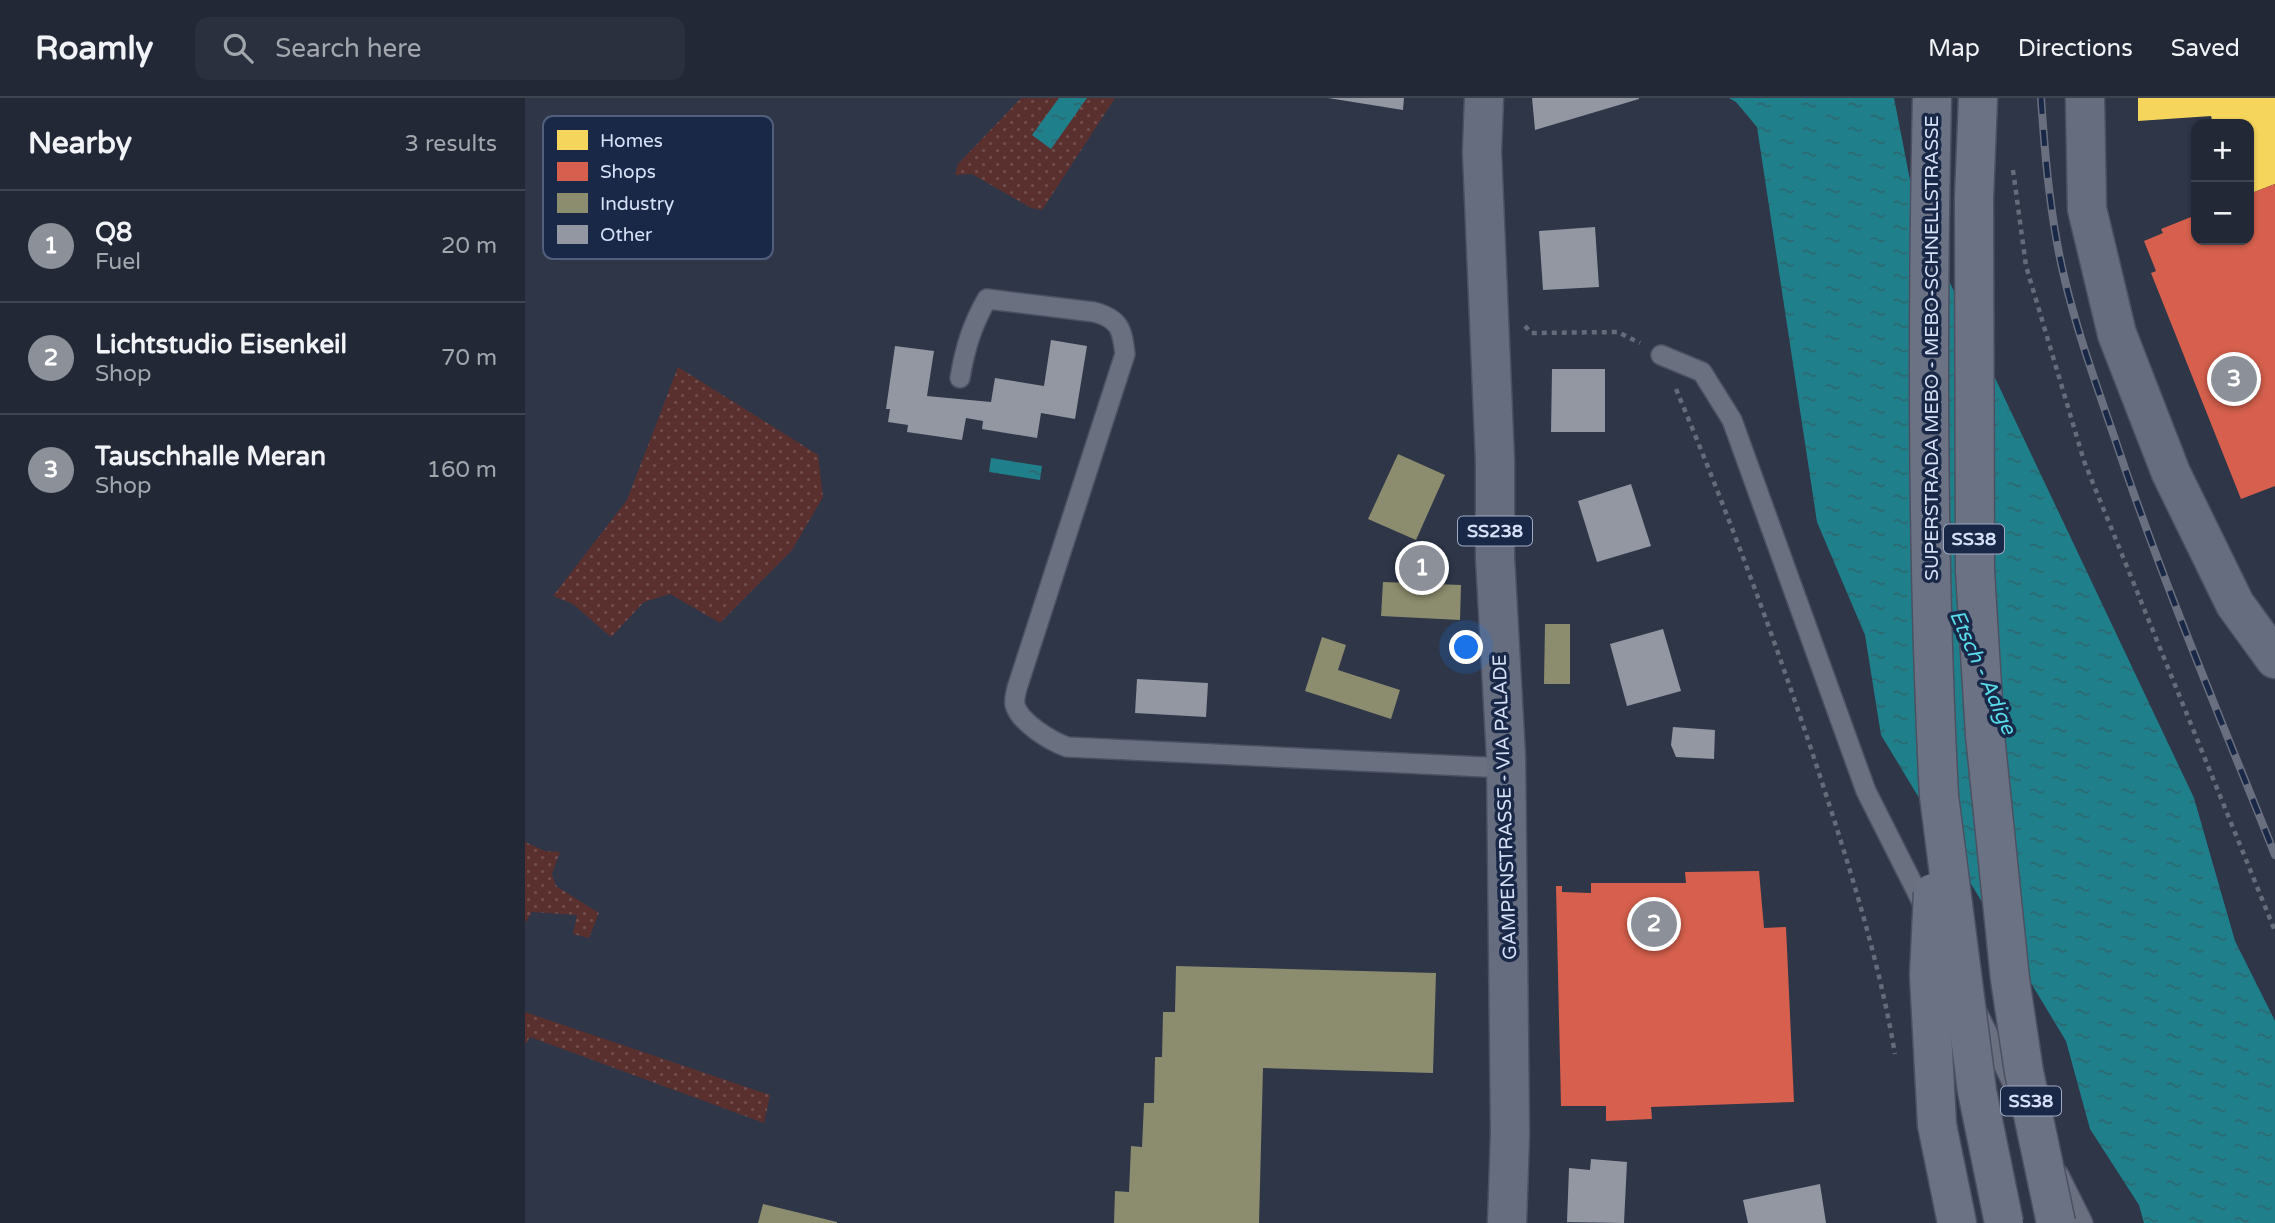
<!DOCTYPE html>
<html lang="en">
<head>
<meta charset="utf-8">
<style>
	body { margin:0; font-family:"Varela Round",sans-serif; background:#2a303e; color:#f1f3f6 }
	.controls { position:absolute; right:21px; top:21px; display:grid; overflow:hidden; border-radius:14px; box-shadow:0 2px 5px #0004 }
	.controls button { width:63px; height:63px; display:grid; place-items:center; padding:0; border:0; border-bottom:2px solid #3f4451; background:#222836; color:#f1f3f6; font:35px sans-serif }
	.you { position:absolute; left:942px; top:550px; width:24px; height:24px; margin:-18px; border:5px solid #fff; border-radius:50%; background:#1a73e8; box-shadow:0 0 0 10px #1a73e833 }
	.badge { display:grid; place-items:center; width:46px; height:46px; border-radius:50%; background:#8c9099; color:#fff; font-size:23px; font-weight:700 }
	.pin { position:absolute; translate:-50% -50%; border:4px solid #fff; box-shadow:0 2px 7px #0006 }
	.list { margin:0; padding:0; list-style:none }
	h2 { display:flex; justify-content:space-between; align-items:center; height:91px; margin:0; padding:0 28px; font-size:30px }
	h2 small { font-size:23px; font-weight:400; color:#a2a6ad }
	.list li { display:grid; grid-template-columns:46px 1fr auto; gap:21px; align-items:center; box-sizing:border-box; height:112px; padding:0 28px; border-top:2px solid #3f4451 }
	.list b { display:block; font-size:26px; white-space:nowrap }
	.list p { margin:0; font-size:23px; white-space:nowrap; color:#a2a6ad }
	.list em { font-size:23px; font-style:normal; color:#a2a6ad }
	.icon { flex:none; width:38px; height:38px; fill:none; stroke:currentColor; stroke-width:2; stroke-linecap:round; stroke-linejoin:round }
	.map { position:relative; flex:none; width:1750px; height:1125px; overflow:hidden }
	header { display:flex; align-items:center; gap:42px; box-sizing:border-box; height:98px; padding:0 35px; background:#222836; border-bottom:2px solid #3f4451 }
	header strong { font-size:33px }
	nav { display:flex; gap:38px; margin-inline-start:auto; font-size:24px }
	.search { width:490px; height:63px; background:#2a303e; display:flex; align-items:center; gap:18px; box-sizing:border-box; padding:0 24px; border-radius:14px; color:#a2a6ad; font-size:26px }
	main { display:flex }
	aside { flex:1; background:#222836 }
	.map>svg:first-child { display:block }
	.grass { fill:url(#grass-dots) }
	.water { fill:url(#water-ripples) }
	.homes { fill:#f6d55c }
	.shops { fill:#d6604d }
	.industry { fill:#8c8c6e }
	.building { fill:#9297a2 }
	.lines { fill:none; stroke-linecap:round; stroke-linejoin:round }
	.lane-casing { stroke:#4b5162; stroke-width:22 }
	.primary-casing { stroke:#4b5162; stroke-width:41 }
	.highway-casing { stroke:#4b5162; stroke-width:41 }
	.path { stroke:#656c79; stroke-width:4.5; stroke-dasharray:5 5; stroke-linecap:butt }
	.lane { stroke:#6a707f; stroke-width:19 }
	.primary { stroke:#666d7f; stroke-width:38 }
	.highway { stroke:#6a7284; stroke-width:38 }
	.rail-casing { stroke:#696f7e; stroke-width:8 }
	.rail { stroke:#1a2848; stroke-width:5; stroke-dasharray:16; stroke-linecap:butt }
	.highway-bridge-casing { stroke:#4b5162; stroke-width:41; stroke-linecap:butt }
	.highway-bridge { stroke:#6a7284; stroke-width:38 }
	.labels { text-anchor:middle; stroke-width:7; stroke-linejoin:round; paint-order:stroke }
	.shield { fill:#1a2848; stroke:#9ea9c2; stroke-width:2 }
	.shield-label { font-size:18px; font-weight:bold; fill:#d6e0f6 }
	.street-label { font-size:19px; fill:#d6e0f6; stroke:#1a2848 }
	.water-label { font-size:21px; font-style:italic; fill:#59dbea; stroke:#1a2848 }
	.key { fill:#1a2848; stroke:#525f7c; stroke-width:2 }
	.key-label { font-size:19px; fill:#d6e0f6 }
</style>
</head>
<body>
<header>
<strong>Roamly</strong>
<div class="search"><svg class="icon" aria-label="search" viewBox="0 0 24 24"><circle cx="10" cy="10" r="6"/><path d="M15 15l6 6"/></svg>Search here</div>
<nav><a>Map</a><a>Directions</a><a>Saved</a></nav>
</header>
<main>
<aside>
<h2>Nearby<small>3 results</small></h2>
<ul class="list">
<li><span class="badge">1</span><div><b>Q8</b><p>Fuel</p></div><em>20 m</em></li>
<li><span class="badge">2</span><div><b>Lichtstudio Eisenkeil</b><p>Shop</p></div><em>70 m</em></li>
<li><span class="badge">3</span><div><b>Tauschhalle Meran</b><p>Shop</p></div><em>160 m</em></li>
</ul>
</aside>
<div class="map">
<svg width="1750" height="1125" viewBox="0 0 1750 1125">
	<defs>
		<pattern id="grass-dots" width="8" height="8" patternUnits="userSpaceOnUse" patternTransform="scale(1.75)"><rect width="8" height="8" fill="#5a302f"/><path d="M2 2h.1M6 6h.1" fill="none" stroke="#714e4e" stroke-width="1.8" stroke-linecap="round"/></pattern>
		<pattern id="water-ripples" width="26" height="14" patternUnits="userSpaceOnUse" patternTransform="scale(1.75)"><rect width="26" height="14" fill="#1f808b"/><path d="M2 4q2-2 4 0t4 0M15 11q2-2 4 0t4 0" fill="none" stroke="#2c6871"/></pattern>
	</defs>
	<rect width="100%" height="100%" fill="#2e3648"/>
	<g class="grass">
		<path d="M496,0H590L517,112L506,110L447,76L430,77L433,66Z"/>
		<path d="M153,269L293,357L298,399L267,452L195,525L145,496L119,504L86,539L48,506L28,498L102,402Z"/>
		<path d="M0,744L20,753L35,754L27,776L31,788L74,815L64,840L48,836L52,817L7,814L0,825Z"/>
		<path d="M0,914L245,997L239,1025L5,939L0,947Z"/>
	</g>
	<g class="water">
		<path d="M534,0H562L526,51L507,37Z"/>
		<path d="M1204,0H1369L1391,113L1669,700L1710,843L1750,923V1125H1619L1614,1107L1565,1031L1541,943L1356,637L1340,537L1292,424L1232,29L1211,4Z"/>
		<path d="M466,360L517,368L515,382L464,374Z"/>
	</g>
	<path class="homes" d="M1613,0H1750V86L1724,96V26H1688L1686,18L1613,23Z"/>
	<g class="shops">
		<path d="M1750,86V388L1716,401L1626,175L1631,173L1619,143L1638,135L1636,131L1671,117V142H1724V96Z"/>
		<path d="M1234,773L1239,830L1261,829L1269,1004L1126,1009L1127,1021L1081,1023V1008H1036L1031,788H1037V794L1066,795V785H1161L1160,774Z"/>
	</g>
	<g class="industry">
		<path d="M873,356L920,377L891,442L843,421Z"/>
		<path d="M858,484L936,487L935,522L856,518Z"/>
		<path d="M1020,526H1045V586H1019Z"/>
		<path d="M797,539L821,547L813,572L875,592L866,621L780,593Z"/>
		<path d="M651,868L911,875L908,975L738,970L734,1125H589L590,1093L604,1094L606,1048L617,1049L619,1005H629L630,959H637L638,914H650Z"/>
		<path d="M238,1106L312,1124V1125H233Z"/>
	</g>
	<g class="building">
		<path d="M803,0H879L878,12Z"/>
		<path d="M1007,0H1114V1L1010,32Z"/>
		<path d="M1070,129L1074,189L1018,192L1014,133Z"/>
		<path d="M526,242L562,248L550,321L516,315L512,340L457,331L458,323L441,320L437,342L382,334L383,327L363,324L365,311H361L370,248L409,253L402,298L466,304L470,280L519,288Z"/>
		<path d="M1027,271H1080V334H1026Z"/>
		<path d="M1106,386L1126,448L1072,464L1053,403Z"/>
		<path d="M1138,531L1156,593L1102,608L1085,546Z"/>
		<path d="M612,581L683,585L681,619L610,615Z"/>
		<path d="M1148,629L1190,632L1189,661L1151,659L1146,647Z"/>
		<path d="M1066,1061L1102,1064L1099,1125L1042,1124L1044,1070L1065,1072Z"/>
		<path d="M1295,1086L1301,1125H1223L1218,1102Z"/>
	</g>
	<g class="lines">
		<defs>
			<g id="lane">
				<path d="M1136,257L1177,274L1207,322L1341,693L1401,812"/>
				<path d="M435,280C440,250 447,227 462,201L569,214C595,221 597,231 600,256L492,590C491,594 489,602 490,607C495,625 526,643 542,649L981,670"/>
				<path d="M1452,914L1489,988"/>
				<path d="M1534,1077L1558,1125"/>
			</g>
			<g id="primary">
				<path d="M959,0L957,54L970,363V459L981,659L985,1036L982,1125"/>
				<path d="M1560,0L1562,111L1592,236L1646,375L1710,506L1750,561"/>
			</g>
			<g id="highway">
				<path d="M1407,0C1402,234 1402,464 1414,698"/>
				<path d="M1453,0L1449,100L1450,473L1460,637L1485,881"/>
				<path d="M1412,1027L1432,1125"/>
			</g>
		</defs>
		<use href="#lane" class="lane-casing"/>
		<use href="#primary" class="primary-casing"/>
		<use href="#highway" class="highway-casing"/>
		<g class="path">
			<path d="M1488,72L1501,168L1559,363L1750,833"/>
			<path d="M1000,228L1006,235L1093,234L1115,245"/>
			<path d="M1151,291C1203,415 1250,541 1292,669C1323,764 1353,857 1370,956"/>
		</g>
		<use href="#lane" class="lane"/>
		<use href="#primary" class="primary"/>
		<use href="#highway" class="highway"/>
		<defs>
			<path id="rail" d="M1516,0C1520,58 1525,117 1538,174C1551,231 1571,286 1590,341C1637,482 1695,619 1750,757"/>
		</defs>
		<use href="#rail" class="rail-casing"/>
		<use href="#rail" class="rail"/>
		<defs>
			<g id="highway-bridge">
				<path d="M1414,698L1452,993L1479,1125"/>
				<path d="M1408,795L1404,877L1412,1027"/>
				<path d="M1485,881L1499,974L1531,1125"/>
			</g>
		</defs>
		<use href="#highway-bridge" class="highway-bridge-casing"/>
		<use href="#highway-bridge" class="highway-bridge"/>
	</g>
	<g class="labels">
		<g class="shield">
			<rect x="933" y="418.5" width="74" height="29" rx="5"/>
			<rect x="1419" y="426.5" width="60" height="29" rx="5"/>
			<rect x="1476" y="988.5" width="60" height="29" rx="5"/>
		</g>
		<g class="shield-label">
			<text x="970" y="439">SS238</text>
			<text x="1449" y="447">SS38</text>
			<text x="1506" y="1009">SS38</text>
		</g>
		<g class="street-label">
			<text transform="translate(1406 250) rotate(-90)" y="7">SUPERSTRADA MEBO - MEBO-SCHNELLSTRASSE</text>
			<text transform="translate(979 709) rotate(-92)" y="7">GAMPENSTRASSE - VIA PALADE</text>
		</g>
		<g class="water-label">
			<text transform="translate(1458 574) rotate(66)" y="7">Etsch - Adige</text>
		</g>
	</g>
	<rect x="18" y="18" width="230" height="143" rx="10" class="key"/>
	<rect x="32" y="32" width="31" height="20" fill="#f6d55c"/>
	<rect x="32" y="64" width="31" height="19" fill="#d6604d"/>
	<rect x="32" y="95" width="31" height="20" fill="#8c8c6e"/>
	<rect x="32" y="127" width="31" height="19" fill="#9297a2"/>
	<g class="key-label">
		<text x="75" y="49">Homes</text>
		<text x="75" y="80">Shops</text>
		<text x="75" y="112">Industry</text>
		<text x="75" y="143">Other</text>
	</g>
</svg>
<div class="controls">
<button>+</button>
<button>−</button>
</div>
<div class="you"></div>
<div class="pin badge" style="left:897px;top:470px">1</div>
<div class="pin badge" style="left:1129px;top:826px">2</div>
<div class="pin badge" style="left:1709px;top:281px">3</div>
</div>
</main>
</body>
</html>
